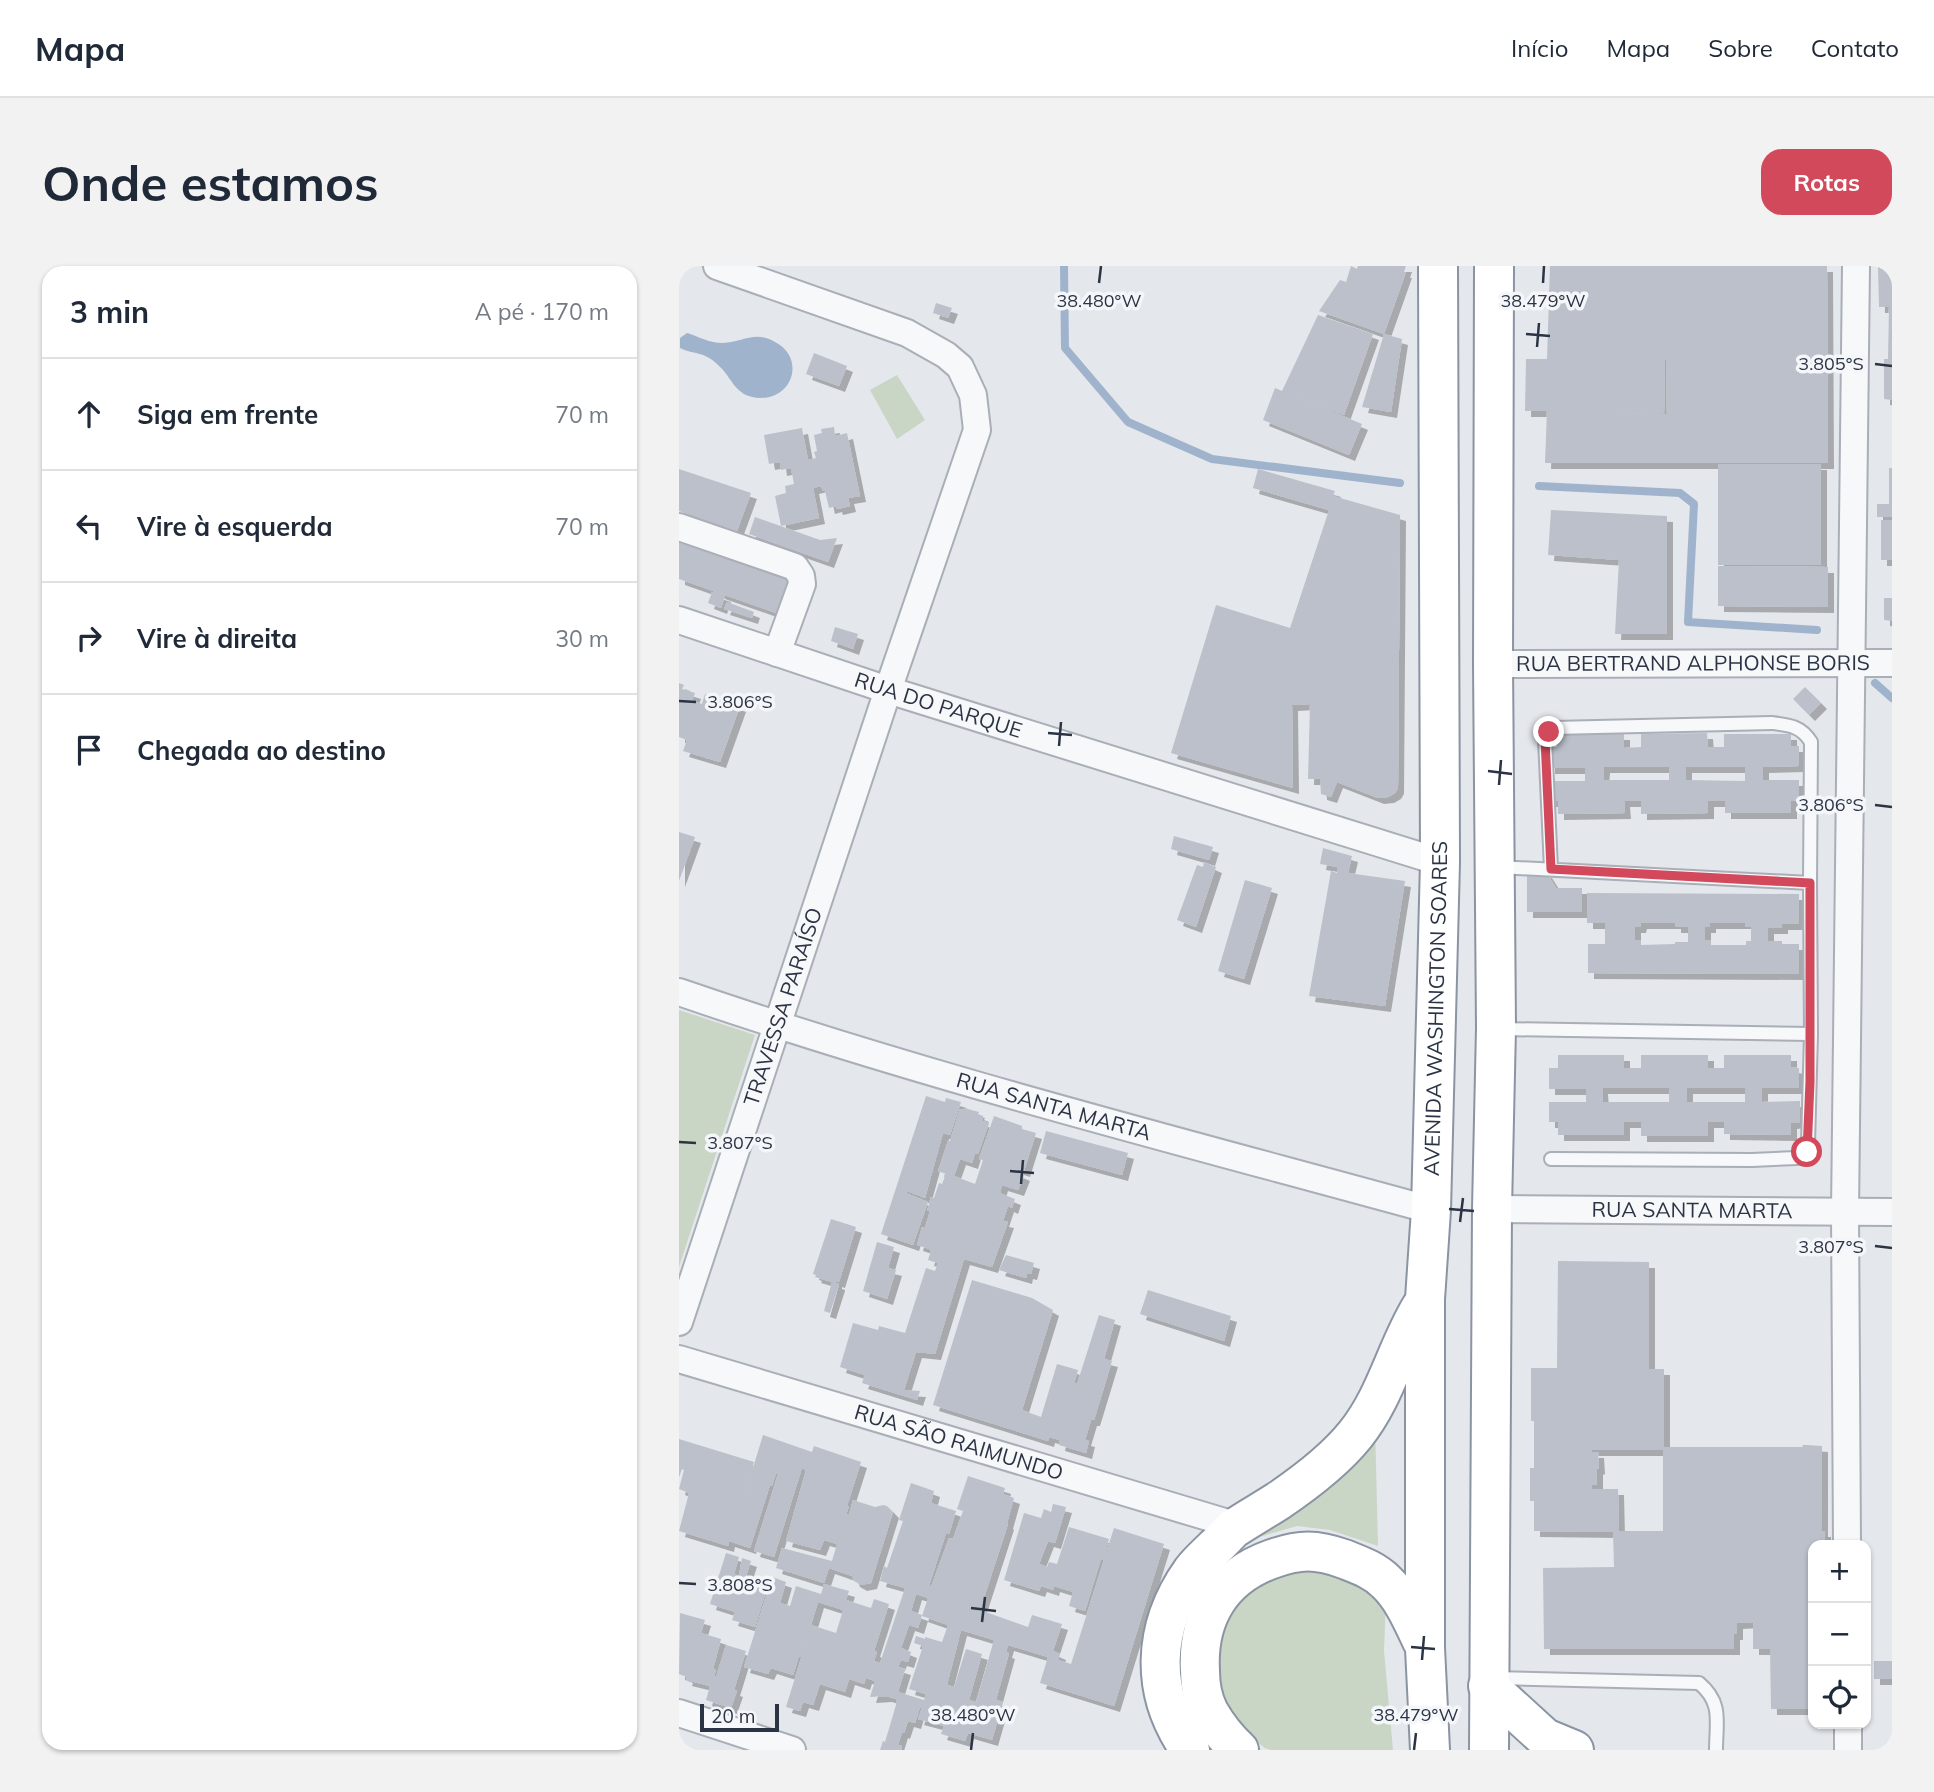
<!DOCTYPE html>
<html lang="pt">
<head>
<meta charset="utf-8">
<style>
	body { margin:0; font-family:Mulish,sans-serif; background:#f2f2f3; color:#1f2937 }
	.controls { position:absolute; right:21px; bottom:21px; display:grid; overflow:hidden; border-radius:14px; box-shadow:0 2px 5px #0004 }
	.controls button { width:63px; height:63px; display:grid; place-items:center; padding:0; border:0; border-bottom:2px solid #e0e1e3; background:#fff; color:#1f2937; font:35px sans-serif }
	.scale { position:absolute; left:21px; bottom:18px; width:79px; box-sizing:border-box; padding-left:7px; border:4px solid #2b3445; border-top:0; font-size:19px; line-height:24px; white-space:nowrap; color:#2b3445; -webkit-text-stroke:5px #f4f6f9; paint-order:stroke }
	.stop { position:absolute; width:21px; height:21px; margin:-16px; border:5px solid #d1495b; border-radius:50%; background:#fff }
	.stop.end { background:#d1495b; border-color:#fff; box-shadow:0 2px 7px #0008 }
	.list { margin:0; padding:0; list-style:none }
	h2 { display:flex; justify-content:space-between; align-items:center; height:91px; margin:0; padding:0 28px; font-size:30px }
	h2 small { font-size:23px; font-weight:400; color:#747a83 }
	.list li { display:grid; grid-template-columns:46px 1fr auto; gap:21px; align-items:center; box-sizing:border-box; height:112px; padding:0 28px; border-top:2px solid #e0e1e3 }
	.list b { display:block; font-size:26px; white-space:nowrap }
	.list em { font-size:23px; font-style:normal; color:#747a83 }
	.icon { flex:none; width:38px; height:38px; fill:none; stroke:currentColor; stroke-width:2; stroke-linecap:round; stroke-linejoin:round }
	.map { position:relative; flex:none; width:1213px; height:1484px; overflow:hidden; border-radius:21px }
	header { display:flex; align-items:center; gap:42px; box-sizing:border-box; height:98px; padding:0 35px; background:#fff; border-bottom:2px solid #e0e1e3 }
	header strong { font-size:33px }
	nav { display:flex; gap:38px; margin-inline-start:auto; font-size:24px }
	.intro { display:flex; align-items:center; justify-content:space-between; box-sizing:border-box; height:168px; padding:0 42px }
	h1 { margin:0; font-size:49px }
	.button { padding:18px 32px; border-radius:21px; background:#d1495b; color:#fff; font-size:24px; font-weight:700 }
	main { display:flex; gap:42px; padding:0 42px }
	aside { flex:1; background:#fff; border-radius:21px; box-shadow:0 2px 5px #0004 }
	.map>svg:first-child { display:block }
	.green { fill:#c9d6c5 }
	.water { fill:#9fb4cc }
	.lines { fill:none; stroke-linecap:round; stroke-linejoin:round }
	.stream { stroke:#9fb4cc; stroke-width:8 }
	.building { fill:#bbc0ca; fill-rule:evenodd; filter:url(#shadow) }
	.service-casing { stroke:#a9aeb7; stroke-width:16 }
	.minor-casing { stroke:#a9aeb7; stroke-width:30 }
	.trunk-casing { stroke:#8b94a3; stroke-width:42 }
	.service { stroke:#f7f8fa; stroke-width:12 }
	.minor { stroke:#f7f8fa; stroke-width:26 }
	.trunk { stroke:#fff; stroke-width:38 }
	.route { stroke:#d1495b; stroke-width:9 }
	.ticks { fill:none; stroke:#2b3445; stroke-width:2.5 }
	.labels { text-anchor:middle; stroke-width:7; stroke-linejoin:round; paint-order:stroke }
	.street-label { font-size:21px; fill:#2b3445; stroke:#f4f6f9 }
	.ticks-label { font-size:18px; text-anchor:middle; fill:#2b3445; stroke:#f4f6f9; stroke-width:7; stroke-linejoin:round; paint-order:stroke }
</style>
</head>
<body>
<header>
<strong>Mapa</strong>
<nav><a>Início</a><a>Mapa</a><a>Sobre</a><a>Contato</a></nav>
</header>
<div class="intro"><h1>Onde estamos</h1><a class="button">Rotas</a></div>
<main>
<aside>
<h2>3 min<small>A pé · 170 m</small></h2>
<ul class="list">
<li><svg class="icon" aria-label="ahead" viewBox="0 0 24 24"><path d="M12 20V5M6 11l6-6 6 6"/></svg><div><b>Siga em frente</b></div><em>70 m</em></li>
<li><svg class="icon" aria-label="left" viewBox="0 0 24 24"><path d="M17 20v-9H6M10 6l-5 5 5 5"/></svg><div><b>Vire à esquerda</b></div><em>70 m</em></li>
<li><svg class="icon" aria-label="right" viewBox="0 0 24 24"><path d="M7 20v-9h11M14 6l5 5-5 5"/></svg><div><b>Vire à direita</b></div><em>30 m</em></li>
<li><svg class="icon" aria-label="arrive" viewBox="0 0 24 24"><path d="M6 21V4h12l-3 4 3 4H6"/></svg><div><b>Chegada ao destino</b></div></li>
</ul>
</aside>
<div class="map">
<svg width="1213" height="1484" viewBox="0 0 1213 1484">
	<defs>
		<filter id="shadow"><feDropShadow dx="6" dy="6" stdDeviation="0" flood-color="#0004"/></filter>
	</defs>
	<rect width="100%" height="100%" fill="#e4e7ec"/>
	<g class="green">
		<path d="M218,109L246,154L218,173L191,124Z"/>
		<path d="M0,744L76,769L0,1001Z"/>
		<path d="M696,1158L699,1280L651,1264L618,1260L566,1275Z"/>
		<path d="M656,1299L707,1333L705,1385L714,1484H592L586,1482L564,1465L545,1435L536,1401L549,1342L591,1303Z"/>
	</g>
	<path class="water" d="M8,67C21,71 30,77 44,77C64,76 76,64 96,76C129,93 112,139 73,131C55,127 52,110 39,99C25,85 16,89 1,82V72Z"/>
	<g class="lines">
		<g class="stream">
			<path d="M385,0L386,82L449,156L533,193L721,217"/>
			<path d="M860,220L1001,227L1015,238L1009,356L1138,364"/>
			<path d="M1196,417L1213,432"/>
		</g>
	</g>
	<g class="building">
		<path d="M672,0L678,3L679,0H727L725,6H727L705,68L640,45L661,14L667,16Z"/>
		<path d="M871,0H1148L1149,197H866L868,145H846L847,93H868ZM986,94H987L988,148L915,147H985Z"/>
		<path d="M1199,0H1213V134L1205,133V93H1209L1210,41H1200Z"/>
		<path d="M257,37L273,42L269,52L254,47Z"/>
		<path d="M639,49L694,68L665,149L613,129L683,158L670,189L584,154L596,122L603,125Z"/>
		<path d="M705,68L723,73L712,146L683,141Z"/>
		<path d="M135,87L168,100L160,120L127,108Z"/>
		<path d="M155,161L156,170L168,167L181,230L169,232L171,240L158,243L157,240L150,242L146,225H144L142,220L134,222L140,252L102,260L96,230L107,227L106,220L115,218L112,202L102,204L101,196L90,198L85,169L123,162L129,194L137,192L135,186L138,185L135,169L143,167L142,163Z"/>
		<rect x="1039" y="198" width="103" height="101"/>
		<path d="M1210,202H1213V251H1198V238H1210Z"/>
		<path d="M0,203L72,227L58,265L0,245Z"/>
		<path d="M579,203L656,225L654,230L721,249L719,522L716,527L709,531L699,532L658,516L652,531L642,528L641,513H629L631,438L613,439L614,522L492,487L537,339L611,362L650,244L574,222Z"/>
		<path d="M872,244L988,250V368H936L940,294L869,289Z"/>
		<path d="M76,251L141,274L158,272L149,296L70,268Z"/>
		<rect x="1202" y="254" width="11" height="40"/>
		<path d="M0,267L118,308L103,349L0,313Z"/>
		<path d="M1039,300L1149,301V341L1039,340Z"/>
		<path d="M33,326L46,330L42,342L29,337Z"/>
		<path d="M1205,332H1213V355L1205,354Z"/>
		<path d="M48,336L75,346L73,352L45,343Z"/>
		<path d="M156,361L179,368L174,383L152,375Z"/>
		<path d="M0,417L5,419L3,423L16,427L13,435L23,438L26,428L61,440L41,496L4,485L8,474L0,471Z"/>
		<path d="M1126,421L1142,437L1130,449L1114,433Z"/>
		<path d="M1028,467L1029,481H1045V468H1112V480H1120V500L1084,501V514H1120V535H1112V547H1046V535H1029V547L962,548V535H945L946,547L879,548V535H871V515H906V502H870V481H878V468H945V482L962,481V468ZM925,501H990V514H924ZM1007,501H1066V515L1007,514Z"/>
		<path d="M0,566L16,571L0,615Z"/>
		<path d="M495,570L534,581L530,594L492,583Z"/>
		<path d="M644,582L673,590L669,607L726,615L706,740L630,730L652,605L658,607L659,601L641,598Z"/>
		<path d="M525,596L537,601L517,661L498,654L518,599L524,601Z"/>
		<path d="M867,606L877,622H903V646H848V607Z"/>
		<path d="M566,614L593,622L565,713L539,705Z"/>
		<path d="M908,627L1120,628V658H1103V662H1089V675H1103V678H1120V708L909,707V678H926V657H908ZM962,657H996V661H1009V676H996V678L962,679V674H956V661H961ZM1031,657H1066L1067,661H1072V675H1067V679H1032V675L1026,674V661H1031Z"/>
		<path d="M879,789H945V802H962V789H1029V802H1045V789H1112V801L1120,802V822H1083V836L1121,835V856L1112,857V869L1045,868V856H1029V870H962V856H945V869H879V856H870V836H907V823H870V802H879ZM923,822H990V836H924ZM1008,822H1066V836H1008Z"/>
		<path d="M247,830L266,836L267,832L282,836L271,869L264,867L246,932L228,925L227,927L249,936L234,979L202,968Z"/>
		<path d="M285,842L300,846L299,848L304,850L303,855L310,857L299,888L296,887L293,897L281,893L275,910L296,918L304,894L300,893L315,850L343,860V863L357,867L345,905L339,903L338,906L345,909L339,924L323,919L321,926L323,928L336,933L333,942L329,940L324,955L329,956L313,1001L285,993L256,1088L237,1086L225,1124L241,1125L238,1134L183,1117L186,1109L161,1101L174,1057L199,1064L200,1060L226,1067L247,1002L256,1005L259,997L249,994L252,984L265,988L238,979L243,961L246,962L251,945H248L252,931L255,932L260,917L263,918L267,908L259,905L269,875H271L281,843L285,844Z"/>
		<path d="M367,865L449,887L443,909L361,887Z"/>
		<path d="M152,953L177,961L160,1016L157,1015V1017L160,1018V1019L151,1047L145,1045L153,1016L136,1011L137,1009L134,1008Z"/>
		<path d="M198,976L215,981L209,1002L217,1004L208,1033L184,1025Z"/>
		<path d="M327,989L355,997L352,1008L348,1007L347,1012L320,1004Z"/>
		<path d="M879,995L970,996V1103H985V1181H1124L1123,1179H1128L1143,1180V1265H1146V1279H1134V1443H1092L1091,1383H1074V1356L1058,1357V1368H1055V1383H865L864,1302L935,1301L934,1266L855,1265V1235H851V1202H855V1155H852V1102H878ZM913,1184H984V1265H940L939,1223H913V1219H918V1203L920,1202L919,1186H913Z"/>
		<path d="M293,1014L353,1032L374,1044L343,1144L362,1151L378,1098L399,1104L395,1117L398,1118L420,1049L436,1054L425,1093L433,1095L415,1154H412L406,1174L410,1175L407,1187L380,1179L381,1174L370,1171L369,1175L254,1139Z"/>
		<path d="M469,1024L552,1050L545,1075L461,1048Z"/>
		<path d="M84,1169L133,1186L135,1180L182,1196L168,1240H170L167,1248L170,1249L174,1234L196,1241L204,1239L208,1240L214,1246L192,1317L182,1319L175,1315L173,1310L150,1302L145,1317L97,1302L103,1282L153,1295L158,1278L145,1274L141,1284L107,1275L127,1204L123,1202L95,1291L75,1285L99,1208L97,1207L93,1220L91,1219L71,1282L50,1275L49,1280L0,1265L10,1227L0,1223L5,1204L3,1203L0,1211V1173L75,1196L63,1238Z"/>
		<path d="M289,1210L326,1222L324,1228L335,1232L328,1257L329,1258L301,1344L349,1361L353,1349L383,1358L374,1385L381,1388L379,1394L392,1398L435,1262L485,1278L435,1440L361,1417L369,1391L329,1379L327,1386L330,1387L317,1434L324,1436L313,1474L289,1467L286,1475L262,1468L265,1460L239,1453L243,1442L241,1441L236,1457L229,1455L225,1467L223,1466L219,1479L223,1480L222,1484H201L204,1475L206,1476L217,1439V1433L207,1430L191,1431L196,1415L187,1412L185,1418L170,1413L166,1426L141,1418L134,1439L124,1436L121,1445L107,1441L128,1373L121,1391L120,1390L114,1409L92,1402L89,1408L65,1401L93,1311L107,1316L101,1337L111,1340L117,1320L142,1328L145,1318L170,1325L167,1334L192,1342L195,1333L210,1338L195,1385L198,1386L195,1395L201,1397L226,1322L201,1315L205,1300L208,1302L224,1255L220,1254L232,1217L255,1225L252,1237L277,1245L270,1268L267,1267L250,1320L252,1321L270,1272L274,1273L284,1245L278,1243ZM237,1328L249,1332L243,1350L269,1359L263,1376L246,1371V1373L237,1370L235,1377L244,1380L230,1423L247,1428L245,1434L219,1426L226,1403L219,1401L222,1394L229,1396L232,1386L222,1382L230,1359L239,1362L243,1349L232,1345ZM139,1336L164,1344L157,1367L132,1359ZM282,1364L315,1374L297,1436L290,1434L303,1388L287,1383L275,1421L268,1419Z"/>
		<path d="M374,1238L387,1241L376,1277L369,1275L360,1298L368,1301L370,1296L378,1298L390,1261L430,1273L424,1294L422,1293L406,1345L390,1340L394,1326L375,1320L374,1324L362,1320L360,1325L325,1314L345,1247L362,1252L365,1243L372,1246Z"/>
		<path d="M47,1287L60,1291L55,1308L60,1310L63,1292L72,1295L67,1310L89,1318L76,1361L53,1354L56,1346L31,1338Z"/>
		<path d="M1,1347L26,1354L22,1367L42,1373L34,1403L37,1404L35,1410L37,1411L47,1379L67,1385L55,1424L58,1425L52,1442L27,1434L31,1420L7,1414L8,1411L0,1408Z"/>
		<rect x="1195" y="1395" width="18" height="18"/>
	</g>
	<g class="lines">
		<defs>
			<g id="service">
				<path d="M819,601L1131,617L1132,476C1122,460 1110,459 1093,457L874,462L870,466L866,473L872,603"/>
				<path d="M822,763L1132,768L1131,617"/>
				<path d="M872,893L1073,894L1118,892L1125,890L1129,878L1132,768"/>
				<path d="M814,1412L1020,1417C1044,1437 1037,1456 1037,1484"/>
			</g>
			<g id="minor">
				<path d="M0,261L116,301L122,310L123,318L98,387"/>
				<path id="s1" d="M0,354L209,424L761,596"/>
				<path id="s2" d="M814,398L1213,397"/>
				<path id="s3" d="M0,726C247,811 501,875 752,944"/>
				<path id="s4" d="M813,943L1213,946"/>
				<path id="s5" d="M0,1056L209,424L298,164L294,129L281,101L267,89L228,67L38,0"/>
				<path id="s6" d="M0,1093L559,1260"/>
				<path d="M1168,1279L1166,946L1177,0"/>
				<path d="M0,1447L113,1484"/>
				<path d="M1169,1458V1484"/>
			</g>
			<g id="trunk">
				<path d="M809,1420L866,1472L895,1484"/>
				<path d="M511,1484C470,1427 473,1361 513,1305C519,1297 528,1289 535,1282C542,1276 548,1269 554,1263C569,1253 585,1244 599,1235C627,1216 655,1195 676,1169C707,1131 717,1082 742,1041"/>
				<path d="M560,1484C548,1473 538,1460 530,1446C524,1434 521,1418 521,1405C518,1352 542,1311 593,1293C621,1283 637,1283 665,1293C680,1299 695,1304 707,1316C724,1332 733,1354 743,1375"/>
				<path id="s7" d="M751,1484L746,1382V1033L752,944L761,596L759,0"/>
				<path d="M810,1484L813,943L817,762L814,398L815,0"/>
			</g>
		</defs>
		<use href="#service" class="service-casing"/>
		<use href="#minor" class="minor-casing"/>
		<use href="#trunk" class="trunk-casing"/>
		<use href="#service" class="service"/>
		<use href="#minor" class="minor"/>
		<use href="#trunk" class="trunk"/>
	</g>
	<g class="lines">
		<path class="route" d="M870,466L866,473L872,603L1131,617V816L1128,886"/>
	</g>
	<path class="ticks" d="M420,17L422,0M864,17L865,0M847,68L871,70M858,81L860,57M1196,98L1213,100M0,435L17,436M369,467L393,469M380,480L382,456M809,505L833,508M820,519L822,494M1196,539L1213,541M0,876L17,877M331,905L355,907M342,918L344,894M770,943L795,945M781,956L784,932M1196,980L1213,982M0,1317L17,1318M292,1342L317,1345M303,1356L306,1331M732,1381L756,1383M743,1394L745,1370M292,1484L294,1467M735,1484L737,1467"/>
	<g class="labels">
		<g class="street-label">
			<text dy="7" stroke="none"><textPath href="#s2" startOffset="200">RUA BERTRAND ALPHONSE BORIS</textPath></text>
			<text dy="7" stroke="none"><textPath href="#s1" startOffset="273">RUA DO PARQUE</textPath></text>
			<text dy="7" stroke="none"><textPath href="#s5" startOffset="332">TRAVESSA PARAÍSO</textPath></text>
			<text dy="7" stroke="none"><textPath href="#s7" startOffset="742">AVENIDA WASHINGTON SOARES</textPath></text>
			<text dy="7" stroke="none"><textPath href="#s3" startOffset="392">RUA SANTA MARTA</textPath></text>
			<text dy="7" stroke="none"><textPath href="#s4" startOffset="200">RUA SANTA MARTA</textPath></text>
			<text dy="7" stroke="none"><textPath href="#s6" startOffset="292">RUA SÃO RAIMUNDO</textPath></text>
		</g>
	</g>
	<g class="ticks-label">
		<text x="420" y="41">38.480°W</text>
		<text x="864" y="41">38.479°W</text>
		<text x="1152" y="104">3.805°S</text>
		<text x="61" y="442">3.806°S</text>
		<text x="1152" y="545">3.806°S</text>
		<text x="61" y="883">3.807°S</text>
		<text x="1152" y="987">3.807°S</text>
		<text x="61" y="1325">3.808°S</text>
		<text x="294" y="1455">38.480°W</text>
		<text x="737" y="1455">38.479°W</text>
	</g>
</svg>
<div class="controls">
<button>+</button>
<button>−</button>
<button><svg class="icon" aria-label="locate" viewBox="0 0 24 24"><circle cx="12" cy="12" r="6"/><path d="M12 2v4M12 18v4M2 12h4M18 12h4"/></svg></button>
</div>
<div class="scale">20 m</div>
<div class="stop" style="left:1128px;top:886px"></div>
<div class="stop end" style="left:870px;top:466px"></div>
</div>
</main>
</body>
</html>
